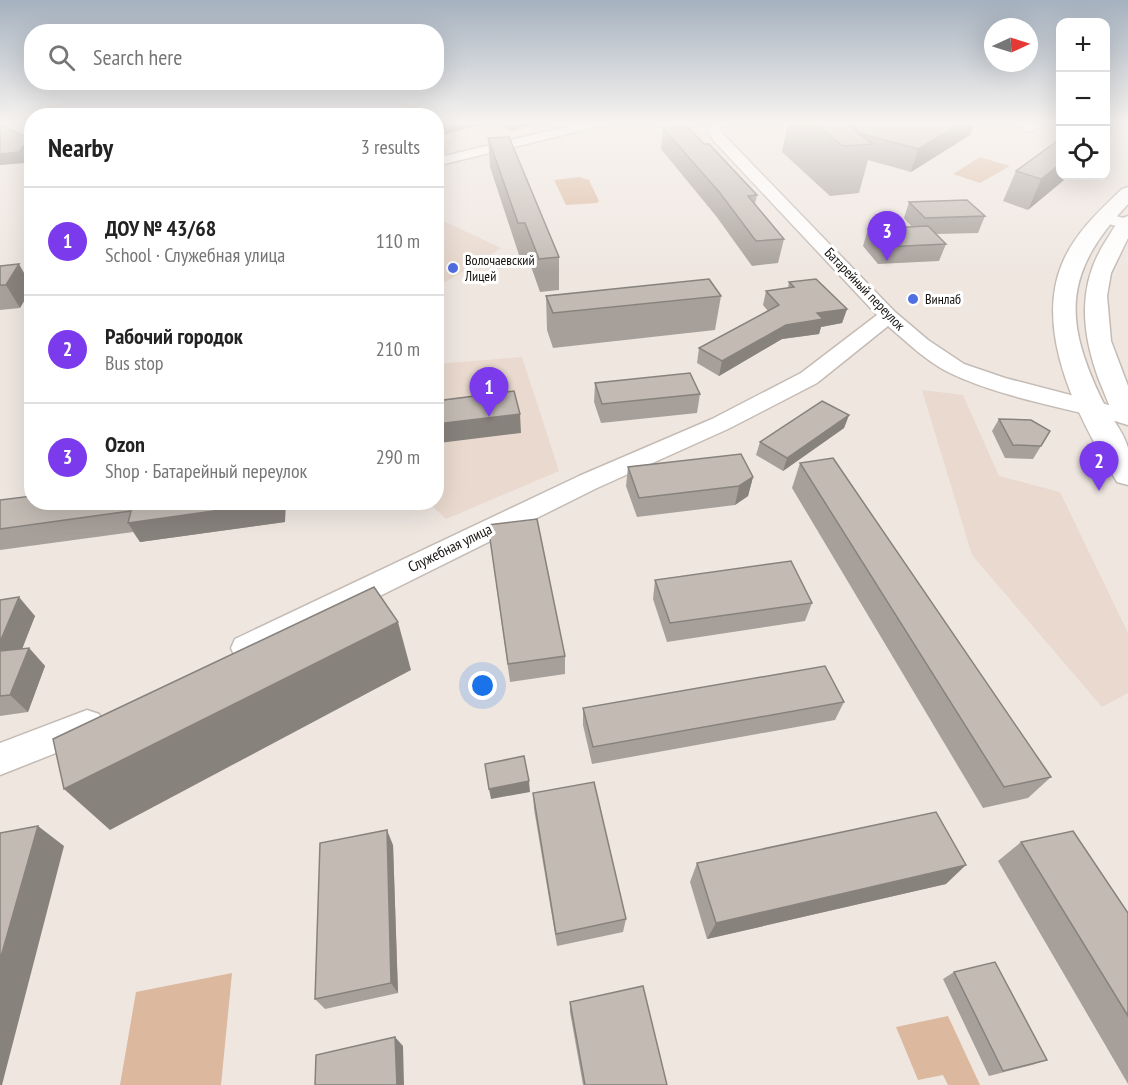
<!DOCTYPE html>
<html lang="en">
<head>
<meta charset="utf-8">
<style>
	body { margin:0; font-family:"PT Sans Narrow",sans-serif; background:#f2f2f2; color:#222 }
	.controls { position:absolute; right:18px; top:18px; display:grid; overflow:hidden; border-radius:12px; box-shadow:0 6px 24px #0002 }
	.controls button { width:54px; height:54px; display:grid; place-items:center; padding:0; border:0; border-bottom:2px solid #e0e0e0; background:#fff; color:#222; font:30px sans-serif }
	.compass { position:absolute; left:984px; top:18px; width:54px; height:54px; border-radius:50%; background:#fff; box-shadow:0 6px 24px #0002; rotate:86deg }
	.you { position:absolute; left:483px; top:686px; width:21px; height:21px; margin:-15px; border:4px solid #fff; border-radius:50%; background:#1a73e8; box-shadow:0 0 0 9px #1a73e833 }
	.badge { display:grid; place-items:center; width:39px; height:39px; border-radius:50%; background:#7c3aed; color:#fff; font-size:20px; font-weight:700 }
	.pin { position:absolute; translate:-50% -50px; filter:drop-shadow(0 2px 3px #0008) }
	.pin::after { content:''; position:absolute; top:32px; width:21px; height:18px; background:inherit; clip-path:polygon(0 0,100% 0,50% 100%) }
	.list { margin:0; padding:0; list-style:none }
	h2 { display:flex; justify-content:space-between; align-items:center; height:78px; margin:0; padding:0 24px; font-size:26px }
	h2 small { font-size:20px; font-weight:400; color:#767676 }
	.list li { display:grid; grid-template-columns:39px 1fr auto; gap:18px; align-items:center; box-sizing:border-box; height:108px; padding:0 24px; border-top:2px solid #e0e0e0 }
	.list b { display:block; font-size:22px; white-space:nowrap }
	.list p { margin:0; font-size:20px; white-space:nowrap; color:#767676 }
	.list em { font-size:20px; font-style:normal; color:#767676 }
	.icon { flex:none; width:33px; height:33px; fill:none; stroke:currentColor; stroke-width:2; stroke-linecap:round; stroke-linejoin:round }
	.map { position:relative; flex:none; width:1128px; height:1085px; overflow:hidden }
	.search { position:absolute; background:#fff; box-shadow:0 6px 24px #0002; left:24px; top:24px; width:420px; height:66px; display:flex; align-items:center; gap:15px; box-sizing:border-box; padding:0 21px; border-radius:24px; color:#767676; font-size:22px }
	.panel { position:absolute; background:#fff; box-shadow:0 6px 24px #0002; left:24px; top:108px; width:420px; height:402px; border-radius:24px }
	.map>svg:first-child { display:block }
	.built { fill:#e9d9ce }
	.green { fill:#dbb89e }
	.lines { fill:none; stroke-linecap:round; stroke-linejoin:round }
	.minor-casing { stroke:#c4bbb5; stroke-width:3 }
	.major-casing { stroke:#c4bbb5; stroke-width:3 }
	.minor { fill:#fff; fill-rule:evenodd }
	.major { fill:#fff; fill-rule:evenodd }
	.wall { fill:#a7a09a }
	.shaded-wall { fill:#88827d }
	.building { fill:#c2bab3; stroke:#88827d; stroke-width:1.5 }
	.poi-dot { fill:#506fe3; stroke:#fff; stroke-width:2 }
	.labels { text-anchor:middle; stroke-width:6; stroke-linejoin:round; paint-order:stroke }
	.far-poi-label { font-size:14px; fill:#14110f; stroke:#fff; text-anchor:start }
	.far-street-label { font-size:14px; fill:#14110f; stroke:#fff }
	.street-label { font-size:15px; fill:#14110f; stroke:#fff }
</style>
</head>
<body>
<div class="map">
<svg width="1128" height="1085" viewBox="0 0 1128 1085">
	<rect width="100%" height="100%" fill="#efe6e0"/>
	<g class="built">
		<path d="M436,122H466L447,154L437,158Z"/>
		<path d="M437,218L501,248L437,287Z"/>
		<path d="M522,357L559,471L446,519L429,503L436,502L437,364Z"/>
		<path d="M922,390L963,395L999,476L1060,492L1128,633V693L1102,707L972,555Z"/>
	</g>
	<g class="green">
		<path d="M980,157L1010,166L980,183L953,174Z"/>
		<path d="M579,177L589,180L599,201L597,203L566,205L554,180Z"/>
		<path d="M232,973L221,1085H120L136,992Z"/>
		<path d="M948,1016L980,1085H948L943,1075L918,1080L896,1027Z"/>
	</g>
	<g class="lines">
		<defs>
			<g id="minor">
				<path d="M586,122H606L604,125L436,166V158Z"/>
				<path d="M712,122H724L720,129L724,135L895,312L928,340L964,364L1005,378L1128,410V424C1074,410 999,397 950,373C927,362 907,342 888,326L817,383L728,429L597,488L257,657L246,661L235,657L231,648L235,639L579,476L712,419L801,373L877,315L713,140L708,129Z"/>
				<path d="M1030,122H1043L1034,131H1024L1023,128Z"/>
				<path d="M1103,213L1128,219V229L1097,221L1095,218Z"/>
				<path d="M87,710L99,714L104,725L99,736L0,775V743Z"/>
			</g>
			<g id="major">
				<path d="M1128,187V204C1065,271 1062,317 1102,400C1109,415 1124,432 1128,448C1128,459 1128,474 1128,485L1117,482C1081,423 1033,334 1062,264C1074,234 1099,211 1122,189Z"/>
				<path d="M1128,216V238L1111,273L1107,296L1111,341L1128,386V425L1118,422C1110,409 1105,394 1099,380C1081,331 1077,284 1107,239C1113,230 1117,219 1128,216Z"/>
			</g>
		</defs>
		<use href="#minor" class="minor-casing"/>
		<use href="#major" class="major-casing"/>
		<use href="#minor" class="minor"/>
		<use href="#major" class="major"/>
	</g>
	<g class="wall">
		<path d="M436,122H539L512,131L490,122L436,137Z"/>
		<path d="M788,122H975L970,135L911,172L868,160L859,193L830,196L782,152Z"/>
		<path d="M663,128L704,144L757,195L755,204L784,239L778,263L752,266L716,216L661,149Z"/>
		<path d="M488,138L559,257V290L540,292L527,255H519L490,167Z"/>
		<path d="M1060,139L1028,210L1003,201L1016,171Z"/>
		<path d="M909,202L985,216L978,233L936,234L946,244L939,261L878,264L863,246L868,229L912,227L904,218Z"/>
		<path d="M0,266L20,308L0,310Z"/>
		<path d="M789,282L847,309L842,323L821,327L819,334L782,339L719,376L697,363L699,348L768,311L763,305L766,291L788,288Z"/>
		<path d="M546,296H721L715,330L553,348L547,330Z"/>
		<path d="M595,383L700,394L697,413L601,423L594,402Z"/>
		<path d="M849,415L844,428L783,471L756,455L760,442Z"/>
		<path d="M999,419L1041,446L1033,459L1005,458L992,431Z"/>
		<path d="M800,463L1051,777L1028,798L983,808L792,488Z"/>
		<path d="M628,467L753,477L748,496L735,505L637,517L626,486Z"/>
		<path d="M0,500L285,522L140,542L133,532L0,550Z"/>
		<path d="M488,525L565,656V674L510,682Z"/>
		<path d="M655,580L812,603L805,621L667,642L653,599Z"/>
		<path d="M0,600L35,616L22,648H29L45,666L28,712L0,716Z"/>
		<path d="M844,702L835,720L592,764L583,725V708Z"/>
		<path d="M533,793L626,919L623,932L557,946L534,809Z"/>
		<path d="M1021,842L1128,913V1084L998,861Z"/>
		<path d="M393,845L398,993L325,1009L315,999Z"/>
		<path d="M697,863L946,884L707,939L690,882Z"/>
		<path d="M954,972L1047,1060L1032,1065L989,1076L943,979Z"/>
		<path d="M570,1002L667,1085H583L570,1012Z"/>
	</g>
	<g class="shaded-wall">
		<path d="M436,122H490L436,137Z"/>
		<path d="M511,122H539L512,131Z"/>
		<path d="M964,122H975L970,135L911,172L918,149Z"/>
		<path d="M1115,122L1106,141V129Z"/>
		<path d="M1117,122H1122L1114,126Z"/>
		<path d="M29,138L32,143V152L25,163L0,165V154Z"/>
		<path d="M1060,164V176H1069L1028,210L1041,179Z"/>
		<path d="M19,264L32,287V288L20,308L6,285Z"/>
		<path d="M847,309L842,323L821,327L819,334L782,339L719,376L722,361L786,325L817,313Z"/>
		<path d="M520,414L521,433L439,443L436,424Z"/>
		<path d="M849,415L844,428L783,471L787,458Z"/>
		<path d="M753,477L748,496L735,505L739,486Z"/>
		<path d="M277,502H286L285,522L140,542L128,523Z"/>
		<path d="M19,597L35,616L14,670L0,656V642Z"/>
		<path d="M398,622L411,670L110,830L64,789Z"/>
		<path d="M29,648L45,666L28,712L10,695Z"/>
		<path d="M529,781L530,792L491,799L489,789Z"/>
		<path d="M38,826L64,846L2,1085H0V960Z"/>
		<path d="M387,830L393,845L398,993L391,983Z"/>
		<path d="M966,865L946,884L707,939L716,923Z"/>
		<path d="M395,1037L403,1046L404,1085H397Z"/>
	</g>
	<g class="building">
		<path d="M812,122H843L873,144L843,146Z"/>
		<path d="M846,122H964L918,149L862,134Z"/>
		<path d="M1106,122H1115L1106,129Z"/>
		<path d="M0,125L29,138L19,152L0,154Z"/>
		<path d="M687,126L704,144H709L757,195L748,196L784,239L756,241L720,193L663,128Z"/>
		<path d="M509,137L559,257L539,259L525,223H518L488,138Z"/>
		<path d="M1060,139V164L1041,179L1016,171Z"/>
		<path d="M967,200L985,216L925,218L909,202Z"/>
		<path d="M928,226L946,244L884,247L868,229Z"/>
		<path d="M19,264L6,285H0V266Z"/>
		<path d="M709,279L721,296L553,313L546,296Z"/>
		<path d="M816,279L847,309L817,313L823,319L786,325L722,361L699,348L779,305L766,291L794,287L789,282Z"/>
		<path d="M690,373L700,394L602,404L595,383Z"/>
		<path d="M514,391L520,414L436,424V401Z"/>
		<path d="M822,401L849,415L787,458L760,442Z"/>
		<path d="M999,419L1031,420L1050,431L1041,446L1013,445Z"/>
		<path d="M741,454L753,477L739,486L639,498L628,467Z"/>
		<path d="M833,458L1051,777L1004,787L800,463Z"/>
		<path d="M32,496V502H277L128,523L131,511L0,529V500Z"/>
		<path d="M537,519L565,656L508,664L488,525Z"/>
		<path d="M791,561L812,603L670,623L655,580Z"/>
		<path d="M374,587L398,622L64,789L53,739Z"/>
		<path d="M19,597L0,642V600Z"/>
		<path d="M29,648L10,695L0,696V651Z"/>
		<path d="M825,666L844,702L593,747L583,708Z"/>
		<path d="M524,756L529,781L489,789L485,764Z"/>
		<path d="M594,782L626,919L556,934L533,793Z"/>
		<path d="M936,812L966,865L716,923L697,863Z"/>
		<path d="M38,826L0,960V833Z"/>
		<path d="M387,830L391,983L315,999L320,843Z"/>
		<path d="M1073,831L1128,913V1016L1021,842Z"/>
		<path d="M995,962L1047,1060L1003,1071L954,972Z"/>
		<path d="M643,986L667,1085H585L570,1002Z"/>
		<path d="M395,1037L397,1085H315L316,1055Z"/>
	</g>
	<linearGradient id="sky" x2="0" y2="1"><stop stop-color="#a5b1bf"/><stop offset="0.45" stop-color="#f8f4f1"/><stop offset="1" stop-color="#f8f4f1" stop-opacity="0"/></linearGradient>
	<rect width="1128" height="273" fill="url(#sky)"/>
	<g class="poi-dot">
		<circle cx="453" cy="268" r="6"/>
		<circle cx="913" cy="299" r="6"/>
	</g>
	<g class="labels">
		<g class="far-poi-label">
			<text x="465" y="265">Волочаевский<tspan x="465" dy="16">Лицей</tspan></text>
			<text x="925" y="304">Винлаб</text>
		</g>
		<g class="far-street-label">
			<text transform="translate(865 289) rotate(46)" y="5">Батарейный переулок</text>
		</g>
		<g class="street-label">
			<text transform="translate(450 548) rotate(-26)" y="5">Служебная улица</text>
		</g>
	</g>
</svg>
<div class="controls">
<button>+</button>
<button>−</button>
<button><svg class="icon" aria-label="locate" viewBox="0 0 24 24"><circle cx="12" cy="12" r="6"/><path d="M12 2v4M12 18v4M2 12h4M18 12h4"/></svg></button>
</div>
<svg class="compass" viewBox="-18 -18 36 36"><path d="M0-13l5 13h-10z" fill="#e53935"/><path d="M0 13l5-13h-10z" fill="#767676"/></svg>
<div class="you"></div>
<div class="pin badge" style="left:489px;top:417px">1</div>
<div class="pin badge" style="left:1099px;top:491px">2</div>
<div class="pin badge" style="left:887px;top:261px">3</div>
<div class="search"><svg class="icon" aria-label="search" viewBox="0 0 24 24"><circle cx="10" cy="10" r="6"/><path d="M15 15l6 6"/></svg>Search here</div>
<section class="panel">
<h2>Nearby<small>3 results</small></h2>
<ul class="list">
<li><span class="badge">1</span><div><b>ДОУ № 43/68</b><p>School · Служебная улица</p></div><em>110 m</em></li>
<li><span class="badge">2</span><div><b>Рабочий городок</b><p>Bus stop</p></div><em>210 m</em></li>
<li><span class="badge">3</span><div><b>Ozon</b><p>Shop · Батарейный переулок</p></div><em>290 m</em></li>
</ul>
</section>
</div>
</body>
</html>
